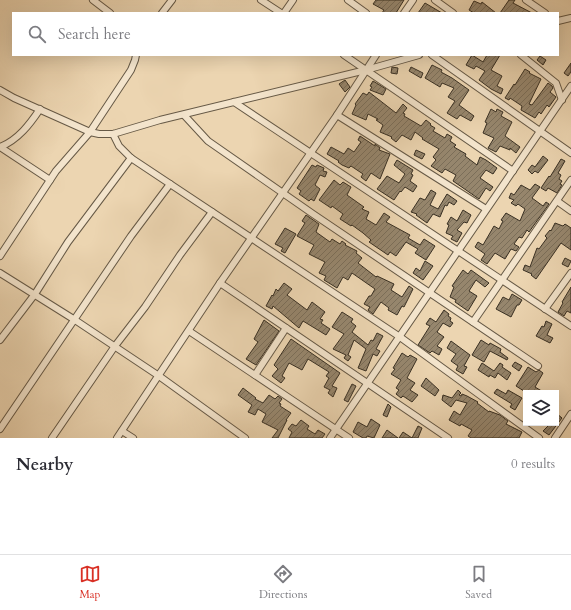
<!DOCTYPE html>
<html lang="en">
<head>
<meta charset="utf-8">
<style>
	body { margin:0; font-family:Cardo,serif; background:#f7f7f7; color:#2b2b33 }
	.controls { position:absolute; right:12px; bottom:12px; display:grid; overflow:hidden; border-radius:0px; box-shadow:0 4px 16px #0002 }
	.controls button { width:36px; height:36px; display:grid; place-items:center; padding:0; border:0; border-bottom:1px solid #e1e1e2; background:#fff; color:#2b2b33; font:20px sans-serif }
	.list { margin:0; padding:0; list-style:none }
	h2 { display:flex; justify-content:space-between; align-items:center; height:52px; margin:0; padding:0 16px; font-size:17px }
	h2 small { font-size:13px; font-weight:400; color:#7c7c81 }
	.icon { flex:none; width:22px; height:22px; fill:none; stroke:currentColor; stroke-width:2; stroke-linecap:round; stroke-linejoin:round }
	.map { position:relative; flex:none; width:571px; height:438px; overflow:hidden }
	.search { position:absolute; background:#fff; box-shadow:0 4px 16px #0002; left:12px; right:12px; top:12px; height:44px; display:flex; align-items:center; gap:10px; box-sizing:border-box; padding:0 14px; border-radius:0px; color:#7c7c81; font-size:15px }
	.sheet { height:116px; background:#fff }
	nav { display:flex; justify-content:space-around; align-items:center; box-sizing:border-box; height:56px; border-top:1px solid #e1e1e2; background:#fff; font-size:11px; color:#7c7c81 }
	nav a { display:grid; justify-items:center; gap:2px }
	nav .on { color:#d93025 }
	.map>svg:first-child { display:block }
	.building { fill:url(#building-hatch); stroke:#393023 }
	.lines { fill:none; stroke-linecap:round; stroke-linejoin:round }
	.street-casing { stroke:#665946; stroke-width:8 }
	.street { stroke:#f3e4cc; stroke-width:6 }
</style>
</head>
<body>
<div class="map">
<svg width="571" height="438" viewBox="0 0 571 438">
	<defs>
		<pattern id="building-hatch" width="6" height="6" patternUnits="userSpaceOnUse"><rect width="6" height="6" fill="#96866d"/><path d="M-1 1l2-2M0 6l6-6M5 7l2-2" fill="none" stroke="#7b6e59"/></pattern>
	</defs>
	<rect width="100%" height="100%" fill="#ecd5b1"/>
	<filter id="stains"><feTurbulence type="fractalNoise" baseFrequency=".005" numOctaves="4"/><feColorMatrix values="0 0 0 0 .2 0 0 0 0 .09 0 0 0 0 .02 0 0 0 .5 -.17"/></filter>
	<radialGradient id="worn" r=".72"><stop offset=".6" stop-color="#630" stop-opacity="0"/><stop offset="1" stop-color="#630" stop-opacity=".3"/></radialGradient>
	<g class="building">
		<path d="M376,0H404L396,13H382L384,10L373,4Z"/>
		<path d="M509,0H515L513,3L532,13H500Z"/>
		<path d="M474,1L481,4L482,2L496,13H474L469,10Z"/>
		<path d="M425,3L442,13H418Z"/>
		<path d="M472,55L483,62L487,55H500L491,70L502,76L497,86L503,89L501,94L491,89L479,80L485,71L476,66L474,69L466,65Z"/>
		<path d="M540,56L546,60L543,65L537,60Z"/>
		<path d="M571,63V72L568,76L564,73Z"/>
		<path d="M432,65L442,70L441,72L452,78L469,90L459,105L474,116L471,121L460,115L457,119L447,113L455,101L448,97L454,88L442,83L440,87L425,78Z"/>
		<path d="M392,67L398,68L397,74L391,73Z"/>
		<path d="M411,67L423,73L421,78L409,71Z"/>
		<path d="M525,69L530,72L529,73L541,79L529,104L532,105L548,83L552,86L553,88L550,92L556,97L549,107L547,105L541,114L539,112L535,118L521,110L522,106L510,98L509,100L505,98L514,84L515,85Z"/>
		<path d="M345,80L350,87L345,92L339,84Z"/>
		<path d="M373,81L386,89L383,95L370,90L372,87L370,86Z"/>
		<path d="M369,92L396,113L403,104L407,108L403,113L405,114L404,116L421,126L426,120L431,124L430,125L435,128L433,131L445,138L447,134L452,137L450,141L456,145L454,147L466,154L465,156L477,165L480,157L486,160L497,168L493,174L486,170L480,178L493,187L490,191L486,188L479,199L453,181L456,175L445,169L442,173L431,166L436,160L433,157L439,149L422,139L423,138L415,132L411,140L402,135L396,142L391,138L392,137L380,132L383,125L376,120L378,119L368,114L366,120L352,114L356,105L355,104L363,93L367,95Z"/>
		<path d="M491,109L496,112L497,109L503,112L501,116L512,122L505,136L520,147L516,153L510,148V150L500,146L496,152L488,148L494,138L483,133L487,123L485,122Z"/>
		<path d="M360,136L375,146V144L380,148L379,150L390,154L380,179L371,173L366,181L361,177L363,174L351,166L349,168L342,165L338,162L339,161L327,154L331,147L344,154L348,148L354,152L361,142L358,140Z"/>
		<path d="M416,150L425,154L422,159L414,155Z"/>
		<path d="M543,156L548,160L538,173L535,171L532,174L528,170L532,165L535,167Z"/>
		<path d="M561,159L565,161L558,173L561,175L559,179L562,181L560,184L562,185L557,193L548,188L546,191L541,188L549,176L550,177Z"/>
		<path d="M397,160L413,170L411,174L413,175L410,181L417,186L413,192L405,187L401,192L400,191L394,200L377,189L387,176L399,183L405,174L394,165Z"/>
		<path d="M312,165L316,167L317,165L324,168L323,171L327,172L325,177L320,175L315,185L320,189L314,201L311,199L309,201L299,194L301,191L297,188Z"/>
		<path d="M334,180L340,185L343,182L351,187L347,195L364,207L362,209L369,212L366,219L376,225L384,213L390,217L386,222L410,235L408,238L420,245L424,239L435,246L426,260L415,253L418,249L406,242L396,256L390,252L388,255L369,242L371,240L363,233L352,225L351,226L340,219L343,214L332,206L331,208L319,200Z"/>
		<path d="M535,184L540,187L532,198L543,206L546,202L549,204L529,232L527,230L522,238L519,237L514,244L519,247L516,251L511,249L505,259L495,253L487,264L481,260L485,254L475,247L478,242L483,245L494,226L499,229L503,221L501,220L506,213L520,221L525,209L518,204L516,206L511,203L514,200L509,198L511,193L514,195L521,185L530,190Z"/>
		<path d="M431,190L436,193L430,205L438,209L447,194L457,201L454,205L449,202L447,206L445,205L440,217L433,214L427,223L416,215L417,214L411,212L420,198L425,200Z"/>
		<path d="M463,210L471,215L467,223L464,222L457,230L462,233L457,242L451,239L453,236L446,233L449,225L447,224L451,217L457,221Z"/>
		<path d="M306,215L319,224L316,232L330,242L332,239L340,244L342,241L346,244L345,245L357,251L356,253L362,258L358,263L376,277L377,276L394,284L391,290L402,297L409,286L413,289L404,307L402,306L397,315L388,310L389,308L381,302L373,314L368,310L370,307L364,304L369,296H371L375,289L352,273L348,280L343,277L337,288L324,280L326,276L319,273L325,262L309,254L314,245L297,236L305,223L302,221Z"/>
		<path d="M555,223L563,226L565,224L571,228V250L561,243L536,279L531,275L532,274L523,270L525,265L530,267L537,248L539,249L547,238L545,236L550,230L551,231Z"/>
		<path d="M285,228L296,234L285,253L281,251L283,248L275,244Z"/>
		<path d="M565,258L571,261L568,267L562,264Z"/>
		<path d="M425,261L433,266L423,280L413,273L416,268L420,271Z"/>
		<path d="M463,270L468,274L471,270L489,283L485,287L476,280L469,291L477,296L468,311L455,302L456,300L450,297L454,287L452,286Z"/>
		<path d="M284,283L292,289L287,295L307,310L312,302L325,312L320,319L323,320L321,323L330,329L326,335L303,321L299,328L273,306L272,309L266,306L272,295L273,296L276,289L278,291Z"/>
		<path d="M571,287V313L567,311L564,316L558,312L563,303L562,302Z"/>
		<path d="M512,294L522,300L519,305H517L511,317L496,309L503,297L509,300Z"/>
		<path d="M444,310L449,314L448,316L451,318L450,321L453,323L450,327L443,323L437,332L444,337L437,346L442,349L439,355L432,351L430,353L418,345L430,326L426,324L430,318L436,322Z"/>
		<path d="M342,312L353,319L351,322L356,326L352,332L368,345L371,340L373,341L377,333L383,336L376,349L380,351L377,356L373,354L366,371L358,368L366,349L354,340L348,355L351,357L348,361L344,358L346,355L333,349L344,334L332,327Z"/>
		<path d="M264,320L279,331L256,365L246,359L258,342L254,339Z"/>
		<path d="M546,321L552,324L547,335L553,338L550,343L536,336L542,326L544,327Z"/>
		<path d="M291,339L340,373L332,386L337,388L333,397L328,393L330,390L324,387L329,378L326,376L329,372L308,359L302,370L289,363L282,376L285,378L281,383L272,376L278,369L274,365Z"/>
		<path d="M481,340L489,345L490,343L501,349L500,352L508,358L507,360L490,351L484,362L472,355Z"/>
		<path d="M451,341L470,355L464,366L467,367L463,374L456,370L458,366L451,361L456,354L447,348Z"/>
		<path d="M402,353L408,357L410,355L417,359L407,378L415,383L410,390L418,395L412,402L403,396L401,398L396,394L399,390L396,388L401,380L391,374L395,369L393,368Z"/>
		<path d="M515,362L522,366L519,371L512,366Z"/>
		<path d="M482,363L494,371L500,363L503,365L502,367L511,373L507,380L498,373L495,378L490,375L489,377L478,370Z"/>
		<path d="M528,367L536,372L539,370L543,373L535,387L545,393H527L516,386Z"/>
		<path d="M426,378L439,390L435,396L421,386Z"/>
		<path d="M352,384L356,386L348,402L344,400Z"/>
		<path d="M243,388L256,398L255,399L263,403L269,395L275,399L278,396L282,399L279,403L281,404L280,406L291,413L286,420H287L278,438H272L278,430L262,422L266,414L258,409L255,415L248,412L252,405L238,395Z"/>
		<path d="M497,389L506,394L508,390L522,398L515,410L510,407L512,404L494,393Z"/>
		<path d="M458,390L461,393L459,395L461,396L462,394L467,396L478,402L477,403L489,412V411L500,415L508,421L506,424L522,432L519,438H471L468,436L472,430L461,424L460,426L449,420L454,411L460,415L467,403L456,400L451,407L442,400L443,395L452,398Z"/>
		<path d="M388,404L391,407L387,417L383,415Z"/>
		<path d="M556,413L562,418L549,435L543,431L551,423H556Z"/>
		<path d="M371,419L380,425L374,438L367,436L366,438H363L353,432L358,422L367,427Z"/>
		<path d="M301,420L309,426L307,429L315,434L318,430L325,434L322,438H289L292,432L288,429L292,424L296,426Z"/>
		<path d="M418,426L422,428L418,438H412Z"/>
		<path d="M387,430L398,438H382Z"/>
		<path d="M403,432L412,438H399Z"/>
	</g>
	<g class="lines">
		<defs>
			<g id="street">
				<path d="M93,0L110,13"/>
				<path d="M261,0L281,13"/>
				<path d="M348,0L366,13"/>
				<path d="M435,0L453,13"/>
				<path d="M526,0L545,13"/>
				<path d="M162,13L172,0"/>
				<path d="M284,13L293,0"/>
				<path d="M404,13L413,0"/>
				<path d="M558,21L571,18"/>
				<path d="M344,55L513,171"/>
				<path d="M432,55L571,153"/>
				<path d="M521,55L556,83L562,100"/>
				<path d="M0,90L14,98L90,132L99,134H113L160,120L366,70L419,55"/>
				<path d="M234,102L571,326"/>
				<path d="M184,115L208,141L313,214L538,366"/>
				<path d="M337,115L486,209"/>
				<path d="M113,134L119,146L131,158L400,337L539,438"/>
				<path d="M0,147L50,180"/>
				<path d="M0,147C18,140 30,124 40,109"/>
				<path d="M557,201L571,211"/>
				<path d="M0,256L56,171L90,132L131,70L135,60L136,55"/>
				<path d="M0,273L75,320L159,376L245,438"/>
				<path d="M220,283L448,438"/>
				<path d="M545,309L571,273"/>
				<path d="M473,322L571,180"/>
				<path d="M189,331L349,438"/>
				<path d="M0,340L35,294L68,242L131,158"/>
				<path d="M255,375L286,328"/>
				<path d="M0,429L131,236L170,184"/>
				<path d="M122,431L133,438"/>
				<path d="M52,438L115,346L145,307L180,255L212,212"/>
				<path d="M117,438L220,283L337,115L376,55"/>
				<path d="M330,438L571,86"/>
				<path d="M555,438L571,414"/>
			</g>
		</defs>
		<use href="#street" class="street-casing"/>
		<use href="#street" class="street"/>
	</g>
	<rect width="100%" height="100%" filter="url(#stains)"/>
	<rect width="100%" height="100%" fill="url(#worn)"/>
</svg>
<div class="controls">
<button><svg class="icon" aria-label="layers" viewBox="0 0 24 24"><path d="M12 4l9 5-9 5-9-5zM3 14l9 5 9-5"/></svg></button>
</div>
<div class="search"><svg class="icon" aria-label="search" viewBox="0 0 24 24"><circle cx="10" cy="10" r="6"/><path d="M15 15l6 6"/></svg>Search here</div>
</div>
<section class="sheet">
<h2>Nearby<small>0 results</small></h2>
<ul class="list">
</ul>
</section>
<nav>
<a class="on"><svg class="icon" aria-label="map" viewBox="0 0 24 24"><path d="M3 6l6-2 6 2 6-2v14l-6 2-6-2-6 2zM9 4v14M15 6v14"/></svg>Map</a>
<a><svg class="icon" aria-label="directions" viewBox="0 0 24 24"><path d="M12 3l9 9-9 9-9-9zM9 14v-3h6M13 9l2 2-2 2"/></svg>Directions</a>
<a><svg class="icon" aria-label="saved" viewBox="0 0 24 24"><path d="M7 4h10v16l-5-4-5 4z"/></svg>Saved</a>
</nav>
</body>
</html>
